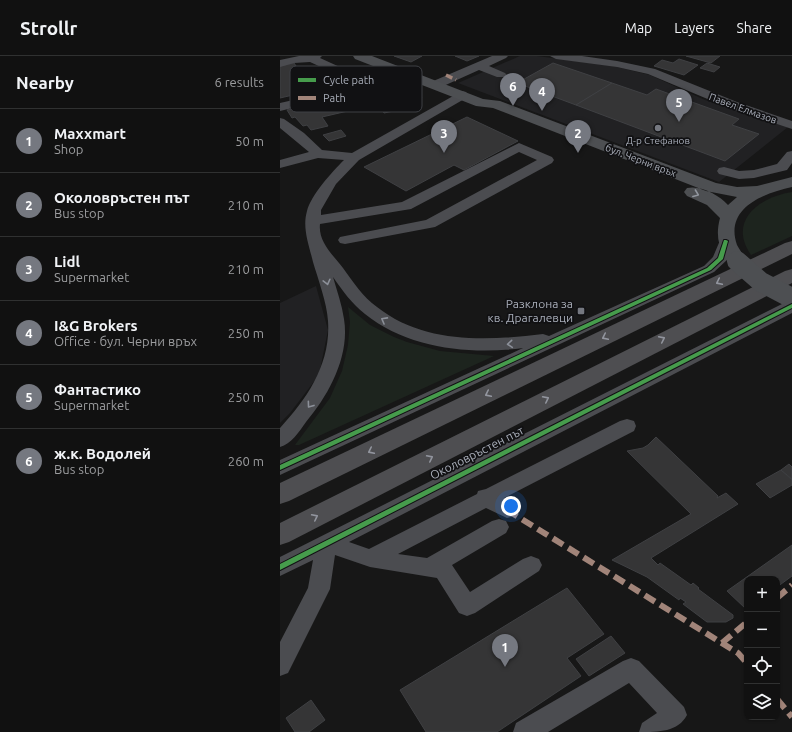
<!DOCTYPE html>
<html lang="en">
<head>
<meta charset="utf-8">
<style>
	body { margin:0; font-family:Ubuntu,sans-serif; background:#1a1a1a; color:#f1f3f6 }
	.controls { position:absolute; right:12px; bottom:12px; display:grid; overflow:hidden; border-radius:8px; box-shadow:0 1px 3px #0004 }
	.controls button { width:36px; height:36px; display:grid; place-items:center; padding:0; border:0; border-bottom:1px solid #303131; background:#111; color:#f1f3f6; font:20px sans-serif }
	.you { position:absolute; left:231px; top:450px; width:14px; height:14px; margin:-10px; border:3px solid #fff; border-radius:50%; background:#1a73e8; box-shadow:0 0 0 6px #1a73e833 }
	.badge { display:grid; place-items:center; width:26px; height:26px; border-radius:50%; background:#757880; color:#fff; font-size:13px; font-weight:700 }
	.pin { position:absolute; translate:-50% -33px; filter:drop-shadow(0 1px 2px #0008) }
	.pin::after { content:''; position:absolute; top:21px; width:14px; height:12px; background:inherit; clip-path:polygon(0 0,100% 0,50% 100%) }
	.list { margin:0; padding:0; list-style:none }
	h2 { display:flex; justify-content:space-between; align-items:center; height:52px; margin:0; padding:0 16px; font-size:17px }
	h2 small { font-size:13px; font-weight:400; color:#9c9d9f }
	.list li { display:grid; grid-template-columns:26px 1fr auto; gap:12px; align-items:center; box-sizing:border-box; height:64px; padding:0 16px; border-top:1px solid #303131 }
	.list b { display:block; font-size:15px; white-space:nowrap }
	.list p { margin:0; font-size:13px; white-space:nowrap; color:#9c9d9f }
	.list em { font-size:13px; font-style:normal; color:#9c9d9f }
	.icon { flex:none; width:22px; height:22px; fill:none; stroke:currentColor; stroke-width:2; stroke-linecap:round; stroke-linejoin:round }
	.map { position:relative; flex:none; width:512px; height:676px; overflow:hidden }
	header { display:flex; align-items:center; gap:24px; box-sizing:border-box; height:56px; padding:0 20px; background:#111; border-bottom:1px solid #303131 }
	header strong { font-size:19px }
	nav { display:flex; gap:22px; margin-inline-start:auto; font-size:14px }
	main { display:flex }
	aside { flex:1; background:#111 }
	.map>svg:first-child { display:block }
	.built { fill:#212123 }
	.green { fill:#1d241e }
	.building { fill:#353536; stroke:#3f4043 }
	.lines { fill:none; stroke-linecap:round; stroke-linejoin:round }
	.minor { fill:#4b4c50; fill-rule:evenodd }
	.major { fill:#4d4f52; fill-rule:evenodd }
	.highway { fill:#4e4e51; fill-rule:evenodd }
	.major-bridge { stroke:#4d4f52; stroke-width:20 }
	.quiet-far1 { stroke:#a18479; stroke-width:3.5; stroke-dasharray:7 3.5; stroke-linecap:butt }
	.quiet { stroke:#a18479; stroke-width:6; stroke-dasharray:12 6; stroke-linecap:butt }
	.cycleway-casing { stroke:#111113; stroke-width:2 }
	.cycleway { fill:#469c4c; fill-rule:evenodd }
	.oneway { stroke:#91969e }
	.oneway2 { stroke:#8c9099 }
	.oneway3 { stroke:#92959e }
	.poi-dot { fill:#757880; stroke:#111113; stroke-width:1.5 }
	.labels { text-anchor:middle; stroke-width:3.5; stroke-linejoin:round; paint-order:stroke }
	.far-street-label { font-size:10px; fill:#a8adb8; stroke:#111113 }
	.far-poi-label { font-size:10px; fill:#a8adb8; stroke:#111113 }
	.poi-label { font-size:12px; fill:#a8adb8; stroke:#111113; text-anchor:end }
	.street-label { font-size:12px; fill:#a8adb8; stroke:#111113 }
	.key { fill:#111113; stroke:#3e4045; stroke-width:1 }
	.key-label { font-size:11px; fill:#a8adb8 }
</style>
</head>
<body>
<header>
<strong>Strollr</strong>
<nav><a>Map</a><a>Layers</a><a>Share</a></nav>
</header>
<main>
<aside>
<h2>Nearby<small>6 results</small></h2>
<ul class="list">
<li><span class="badge">1</span><div><b>Maxxmart</b><p>Shop</p></div><em>50 m</em></li>
<li><span class="badge">2</span><div><b>Околовръстен път</b><p>Bus stop</p></div><em>210 m</em></li>
<li><span class="badge">3</span><div><b>Lidl</b><p>Supermarket</p></div><em>210 m</em></li>
<li><span class="badge">4</span><div><b>I&amp;G Brokers</b><p>Office · бул. Черни връх</p></div><em>250 m</em></li>
<li><span class="badge">5</span><div><b>Фантастико</b><p>Supermarket</p></div><em>250 m</em></li>
<li><span class="badge">6</span><div><b>ж.к. Водолей</b><p>Bus stop</p></div><em>260 m</em></li>
</ul>
</aside>
<div class="map">
<svg width="512" height="676" viewBox="0 0 512 676">
	<rect width="100%" height="100%" fill="#171717"/>
	<g class="built">
		<path d="M240,0H257L333,10L370,19L425,44L508,71L439,126L178,27Z"/>
		<path d="M36,230L48,274L39,319L10,357L0,367V247Z"/>
	</g>
	<g class="green">
		<path d="M512,136V180L471,199C447,164 480,141 512,136Z"/>
		<path d="M68,251L90,269L114,281L127,286L160,295L214,300L19,389H15L50,342L62,315L68,289L70,266Z"/>
	</g>
	<g class="building">
		<path d="M114,0H142L131,6Z"/>
		<path d="M175,0H199L187,5Z"/>
		<path d="M406,0H440L431,7Z"/>
		<path d="M399,3L418,9L404,19L374,10L382,4L393,7Z"/>
		<path d="M14,7L20,16L35,13L48,31L0,42V10Z"/>
		<path d="M273,7L332,27L296,49L237,27Z"/>
		<path d="M427,7L440,11L434,16L420,12Z"/>
		<path d="M332,27L367,39L376,33L459,63L452,69L479,78L445,105L296,49Z"/>
		<path d="M109,30H117L120,34L125,32L128,36L132,35L134,38L138,37L142,42L139,43L141,45L134,46L137,50L104,57L98,48L42,61L48,70L31,74L27,69L23,70L15,61L12,62L7,54Z"/>
		<path d="M187,61L238,85L184,114L174,109L126,135L84,111Z"/>
		<path d="M61,74L66,80L49,85L43,79Z"/>
		<path d="M376,381L438,440L437,442L446,437L458,448L371,502L378,509L380,507L411,529L413,527L419,532L418,533L453,559V562L446,566H427L403,548L406,546L400,542L399,544L367,521L332,504L411,458L347,395L363,392L368,389Z"/>
		<path d="M509,408L512,411V423L501,414Z"/>
		<path d="M501,414L512,424V429L490,442L476,428Z"/>
		<path d="M512,489V520L497,531V523H467L466,553L447,535Z"/>
		<path d="M287,532L324,578L287,602L301,620L217,676H146L120,634Z"/>
		<path d="M331,580L345,597L309,620L296,603Z"/>
		<path d="M31,644L45,664L29,676H15L6,662Z"/>
	</g>
	<g class="lines">
		<g class="minor">
			<path d="M19,0H42L40,2L84,22L97,19L101,20L103,22L102,24L132,17L136,18L138,20L136,22L0,55V47L80,29L30,6L14,7L0,11V4Z"/>
			<path d="M212,0H228L226,2L209,10L225,17L227,19L225,21H217L199,14L159,32H151L149,29L151,26Z"/>
			<path d="M270,0H302L337,5L375,13L457,46L512,65V73L449,52L368,18L337,11L276,3Z"/>
			<path d="M182,35L186,36L188,39L186,42L79,104L56,128L41,154V159L122,146L239,87L272,101L274,104L272,107L155,171L65,188L60,187L58,184L60,181L65,180L146,164L257,104L239,96L131,153L40,168C38,186 53,199 63,212C73,226 83,241 97,251C144,288 206,285 263,278L269,280L424,210L433,201L441,182L446,181L451,182L453,185L448,203L434,216L0,419V404L243,292C191,299 128,293 85,258C72,248 62,234 53,221C57,235 62,249 64,263C70,300 49,339 26,366C19,376 11,388 0,391V372C28,342 51,307 48,265C47,247 38,223 33,206C29,189 22,172 27,155C31,139 52,116 64,104L38,102L0,112V104L29,96L0,72V62L4,63L24,77L42,94L72,97Z"/>
			<path d="M512,95V107L507,114L474,122L459,123L439,118L437,115L439,112L444,111L459,115L474,114L497,108L507,96Z"/>
			<path d="M512,245V257L69,486L89,493L197,438L198,435L206,433L340,365L347,363L354,365L356,370L354,375L224,442L234,448L237,454L234,460L227,462L206,452L118,498L147,502L212,465L219,463L226,465L229,471L226,477L172,509L190,536L243,503L251,500L259,503L262,509L259,515L195,557L187,560L179,557L157,522L90,511L55,499L50,533L8,617L0,620V586L28,532L33,504L0,520V501L506,246Z"/>
			<path d="M351,602L359,605L404,651L407,659C398,676 379,676 359,676L362,667L377,657L349,627L268,676H233L236,667L343,605Z"/>
		</g>
		<path class="major" d="M73,0H92L203,43L220,45L436,127L457,131L477,130L512,121V131C484,137 444,152 457,189C460,194 464,200 466,205L464,209L457,211L450,209C439,193 435,181 440,162L427,149L407,140L404,136L407,132C421,129 439,139 448,149L457,141L426,135L213,52L196,50L75,3Z"/>
		<g class="highway">
			<path d="M512,185V198L9,445L0,448V427L505,187Z"/>
			<path d="M512,213V227L9,486L0,489V467L505,215Z"/>
		</g>
		<path class="major-bridge" d="M457,205L481,226L508,240"/>
		<path class="quiet-far1" d="M166,19L176,24"/>
		<g class="quiet">
			<path d="M227,454L458,597L467,607"/>
			<path d="M497,542L512,529"/>
			<path d="M442,587L467,566"/>
			<path d="M497,643L512,661"/>
		</g>
		<defs>
			<g id="cycleway">
				<path d="M444,184H446L448,185L443,203L431,214L0,414V409L427,212L438,202Z"/>
				<path d="M512,248V252L0,514V508Z"/>
			</g>
		</defs>
		<use href="#cycleway" class="cycleway-casing"/>
		<use href="#cycleway" class="cycleway"/>
	</g>
	<defs><path id="oneway-chevron" d="M-2-3.5L2.5 0L-2 3.5" fill="none" stroke-width="1.6" stroke-linecap="round" stroke-linejoin="round"/></defs>
	<use class="oneway" href="#oneway-chevron" transform="translate(416 138) rotate(21)"/>
	<g class="oneway2">
		<use href="#oneway-chevron" transform="translate(47 226) rotate(76)"/>
		<use href="#oneway-chevron" transform="translate(104 264) rotate(-151)"/>
		<use href="#oneway-chevron" transform="translate(230 288) rotate(175)"/>
		<use href="#oneway-chevron" transform="translate(30 349) rotate(126)"/>
	</g>
	<g class="oneway3">
		<use href="#oneway-chevron" transform="translate(439 226) rotate(154)"/>
		<use href="#oneway-chevron" transform="translate(325 281) rotate(154)"/>
		<use href="#oneway-chevron" transform="translate(382 283) rotate(-26)"/>
		<use href="#oneway-chevron" transform="translate(208 338) rotate(154)"/>
		<use href="#oneway-chevron" transform="translate(266 343) rotate(-27)"/>
		<use href="#oneway-chevron" transform="translate(91 395) rotate(154)"/>
		<use href="#oneway-chevron" transform="translate(150 402) rotate(-27)"/>
		<use href="#oneway-chevron" transform="translate(35 461) rotate(-27)"/>
	</g>
	<g class="poi-dot">
		<circle cx="378" cy="72" r="4"/>
		<rect x="297" y="251" width="8" height="8" rx="2"/>
	</g>
	<g class="labels">
		<g class="far-street-label">
			<text transform="translate(463 52) rotate(20)" y="4">Павел Елмазов</text>
			<text transform="translate(361 104) rotate(21)" y="4">бул. Черни връх</text>
		</g>
		<g class="far-poi-label">
			<text x="378" y="88">Д-р Стефанов</text>
		</g>
		<g class="poi-label">
			<text x="293" y="252">Разклона за<tspan x="293" dy="14">кв. Драгалевци</tspan></text>
		</g>
		<g class="street-label">
			<text transform="translate(197 397) rotate(-27)" y="4">Околовръстен път</text>
		</g>
	</g>
	<rect x="10" y="10" width="132" height="46" rx="6" class="key"/>
	<rect x="18" y="22" width="18" height="4" fill="#469c4c"/>
	<rect x="18" y="40" width="18" height="4" fill="#a18479"/>
	<g class="key-label">
		<text x="43" y="28">Cycle path</text>
		<text x="43" y="46">Path</text>
	</g>
</svg>
<div class="controls">
<button>+</button>
<button>−</button>
<button><svg class="icon" aria-label="locate" viewBox="0 0 24 24"><circle cx="12" cy="12" r="6"/><path d="M12 2v4M12 18v4M2 12h4M18 12h4"/></svg></button>
<button><svg class="icon" aria-label="layers" viewBox="0 0 24 24"><path d="M12 4l9 5-9 5-9-5zM3 14l9 5 9-5"/></svg></button>
</div>
<div class="you"></div>
<div class="pin badge" style="left:225px;top:611px">1</div>
<div class="pin badge" style="left:298px;top:97px">2</div>
<div class="pin badge" style="left:164px;top:97px">3</div>
<div class="pin badge" style="left:262px;top:55px">4</div>
<div class="pin badge" style="left:399px;top:66px">5</div>
<div class="pin badge" style="left:233px;top:50px">6</div>
</div>
</main>
</body>
</html>
